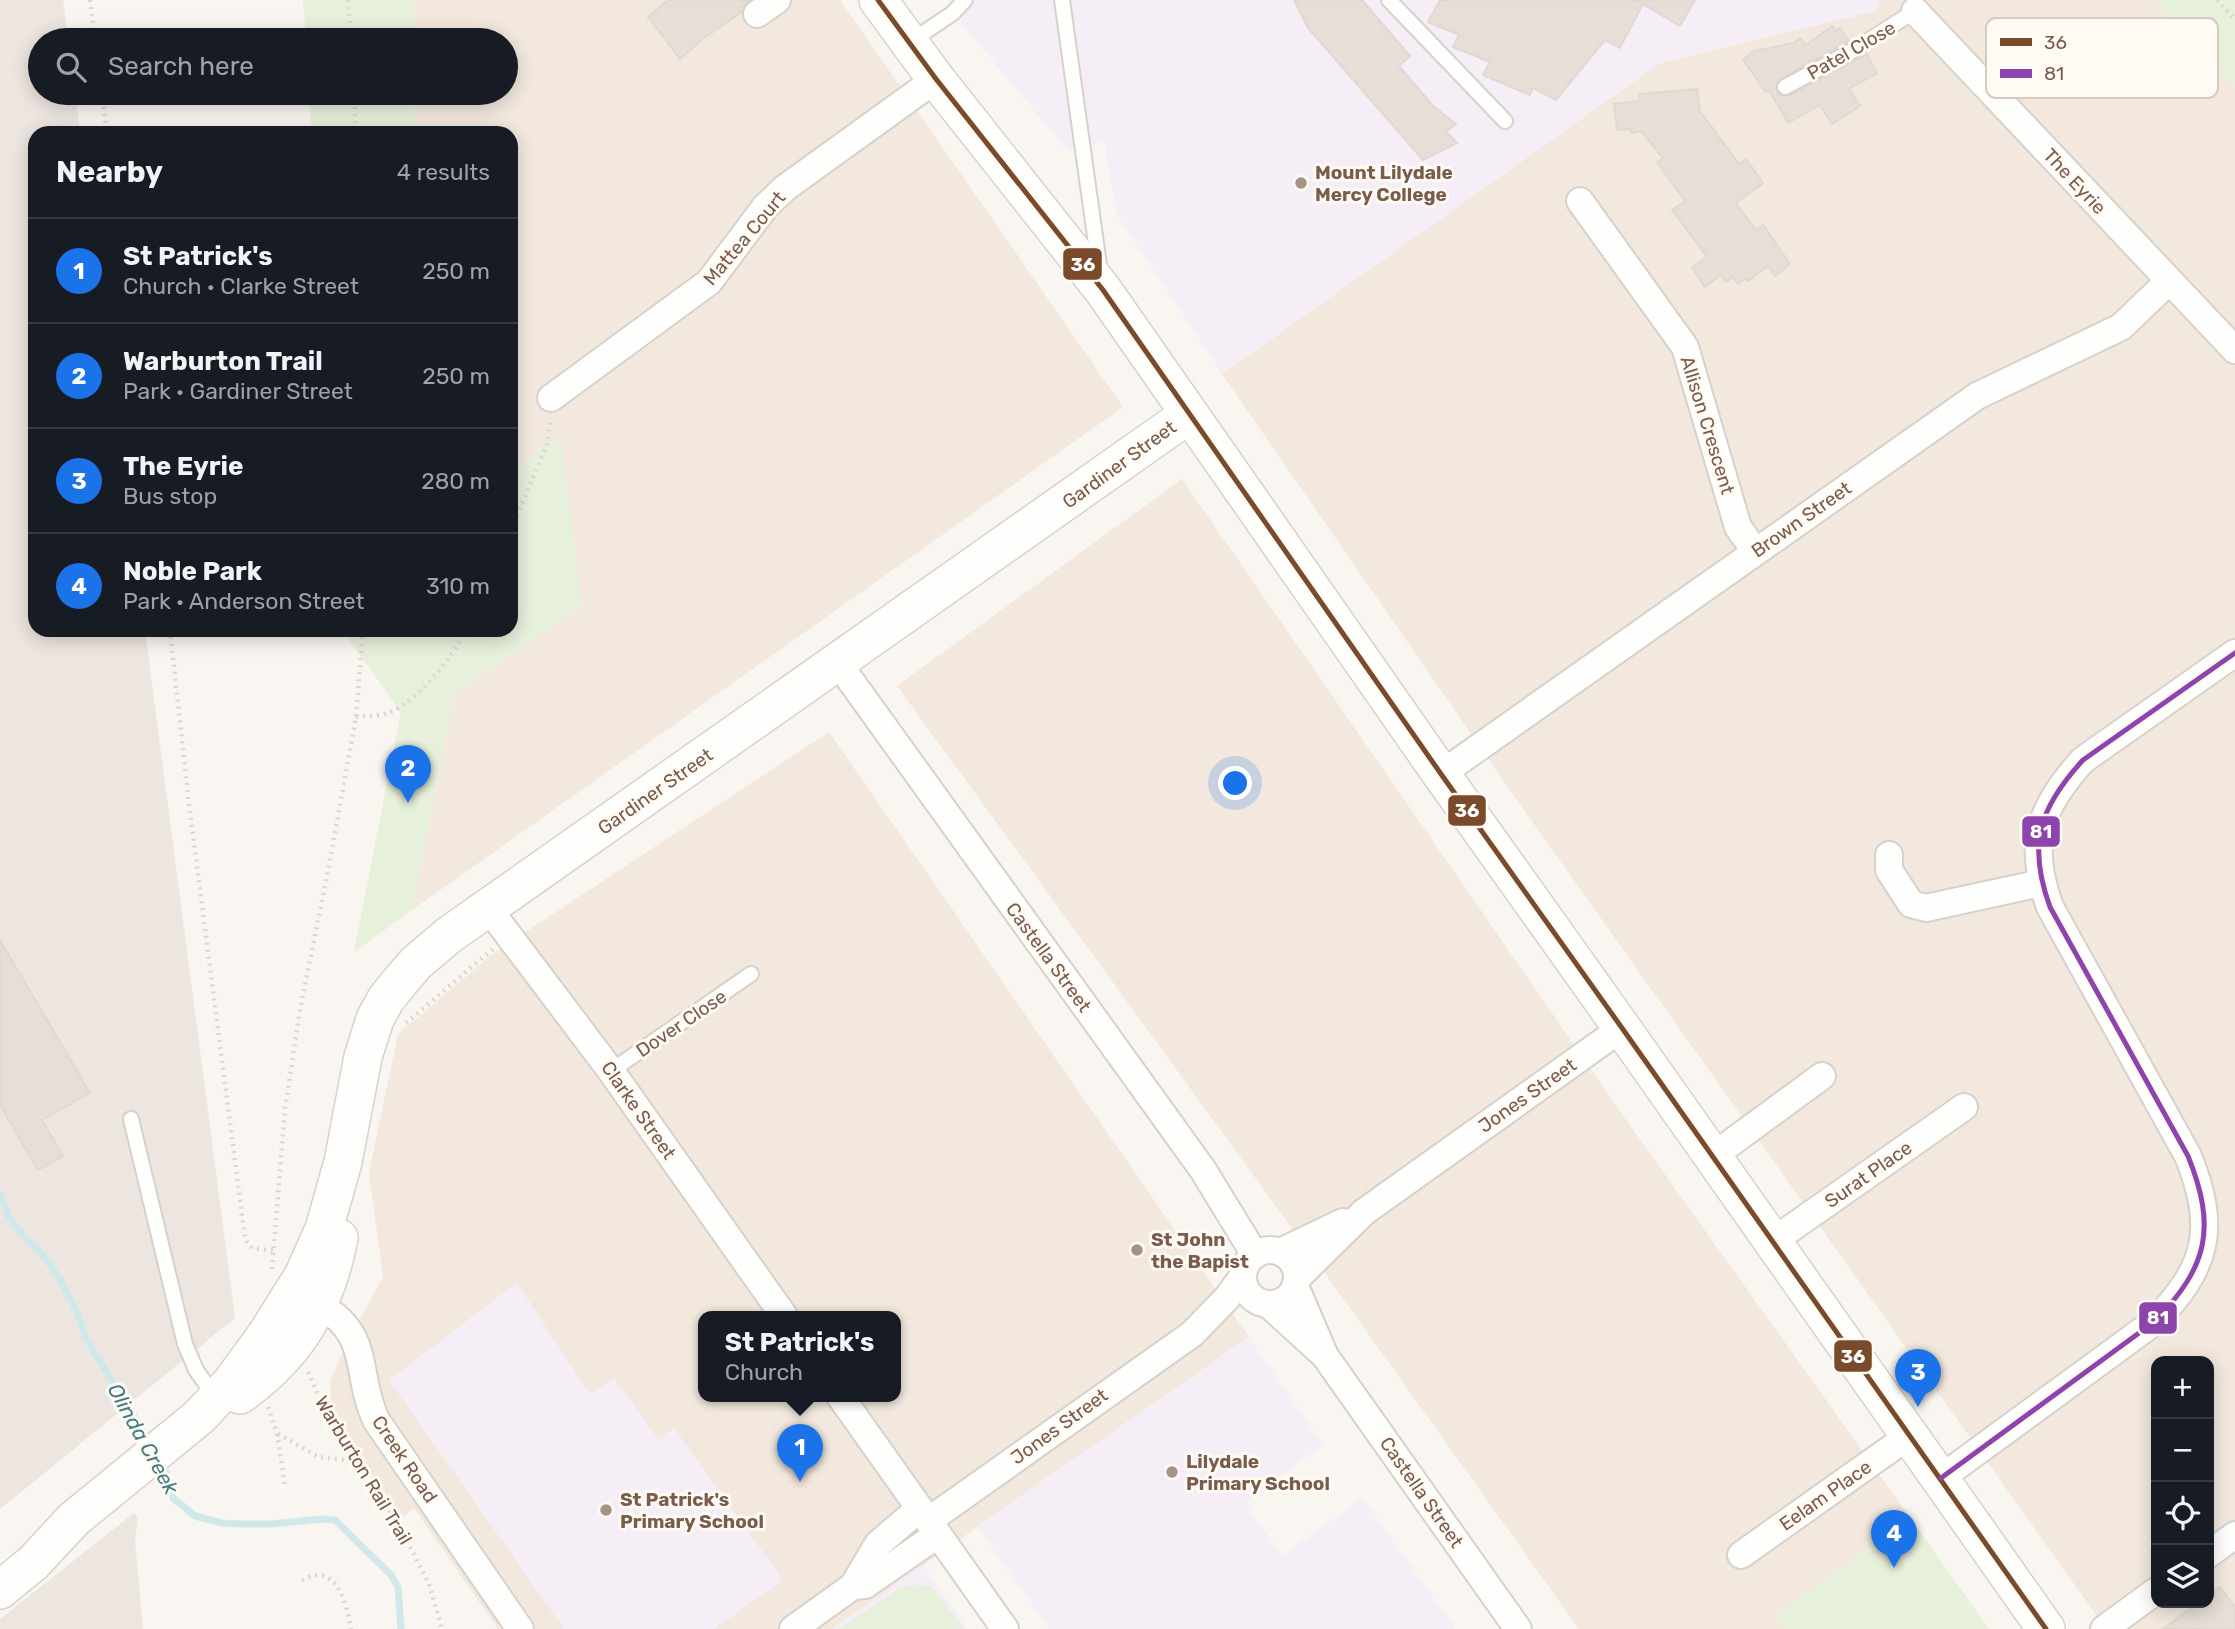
<!DOCTYPE html>
<html lang="en">
<head>
<meta charset="utf-8">
<style>
	body { margin:0; font-family:Rubik,sans-serif; background:#20242c; color:#f1f3f6 }
	.controls { position:absolute; right:21px; bottom:21px; display:grid; overflow:hidden; border-radius:14px; box-shadow:0 4px 18px #0003 }
	.controls button { width:63px; height:63px; display:grid; place-items:center; padding:0; border:0; border-bottom:2px solid #363941; background:#171b24; color:#f1f3f6; font:35px sans-serif }
	.you { position:absolute; left:1236px; top:784px; width:24px; height:24px; margin:-18px; border:5px solid #fff; border-radius:50%; background:#1a73e8; box-shadow:0 0 0 10px #1a73e833 }
	.badge { display:grid; place-items:center; width:46px; height:46px; border-radius:50%; background:#1a73e8; color:#fff; font-size:23px; font-weight:700 }
	.pin { position:absolute; translate:-50% -58px; filter:drop-shadow(0 2px 4px #0008) }
	.pin::after { content:''; position:absolute; top:37px; width:24px; height:21px; background:inherit; clip-path:polygon(0 0,100% 0,50% 100%) }
	.popup { position:absolute; left:698px; top:1311px; width:203px; height:91px; box-sizing:border-box; display:grid; place-content:center; border-radius:14px; background:#171b24; filter:drop-shadow(0 2px 5px #0005); font-size:23px; white-space:nowrap; color:#9ea1a6 }
	.popup b { font-size:26px; color:#f1f3f6 }
	.popup::after { content:''; position:absolute; left:50%; top:100%; margin-left:-14px; border:14px solid transparent; border-top-color:#171b24 }
	.list { margin:0; padding:0; list-style:none }
	h2 { display:flex; justify-content:space-between; align-items:center; height:91px; margin:0; padding:0 28px; font-size:30px }
	h2 small { font-size:23px; font-weight:400; color:#9ea1a6 }
	.list li { display:grid; grid-template-columns:46px 1fr auto; gap:21px; align-items:center; box-sizing:border-box; height:105px; padding:0 28px; border-top:2px solid #363941 }
	.list b { display:block; font-size:26px; white-space:nowrap }
	.list p { margin:0; font-size:23px; white-space:nowrap; color:#9ea1a6 }
	.list em { font-size:23px; font-style:normal; color:#9ea1a6 }
	.icon { flex:none; width:38px; height:38px; fill:none; stroke:currentColor; stroke-width:2; stroke-linecap:round; stroke-linejoin:round }
	.map { position:relative; flex:none; width:2235px; height:1629px; overflow:hidden }
	.search { position:absolute; background:#171b24; box-shadow:0 4px 18px #0003; left:28px; top:28px; width:490px; height:77px; display:flex; align-items:center; gap:18px; box-sizing:border-box; padding:0 24px; border-radius:38px; color:#9ea1a6; font-size:26px }
	.panel { position:absolute; background:#171b24; box-shadow:0 4px 18px #0003; left:28px; top:126px; width:490px; height:511px; border-radius:21px }
	.map>svg:first-child { display:block }
	.residential { fill:#f2e8de; fill-rule:evenodd }
	.industrial { fill:#ede5e0 }
	.education { fill:#f6eef6 }
	.green { fill:#e7f0db }
	.lines { fill:none; stroke-linecap:round; stroke-linejoin:round }
	.stream { stroke:#d0e8ea; stroke-width:7 }
	.building { fill:#e6ded7; stroke:#e2d8d2; stroke-width:2 }
	.service-casing { stroke:#d7d1cb; stroke-width:18 }
	.minor-casing { stroke:#d7d1cb; stroke-width:30 }
	.secondary-casing { stroke:#d9d2cb; stroke-width:40 }
	.path { stroke:#dcd5d0; stroke-width:4.5; stroke-dasharray:2 5; stroke-linecap:butt }
	.service { stroke:#fefefd; stroke-width:14 }
	.minor { stroke:#fefefd; stroke-width:26 }
	.secondary { stroke:#fefefd; stroke-width:37 }
	.bus-1-casing { stroke:#fffaf3; stroke-width:10 }
	.bus-2-casing { stroke:#fffaf3; stroke-width:10 }
	.bus-1 { stroke:#7a4b2a; stroke-width:5 }
	.bus-2 { stroke:#8e44ad; stroke-width:5 }
	.poi-dot { fill:#a69286; stroke:#fffaf3; stroke-width:2.5 }
	.labels { text-anchor:middle; stroke-width:6; stroke-linejoin:round; paint-order:stroke }
	.street-label { font-size:19px; fill:#7a5c4d; stroke:#fffaf3 }
	.poi-label { font-size:19px; font-weight:bold; fill:#7a5c4d; stroke:#fffaf3; text-anchor:start }
	.water-label { font-size:21px; font-style:italic; fill:#437c86; stroke:#fffaf3 }
	.key { fill:#fffaf3; stroke:#d7cbc1; stroke-width:2 }
	.key-label { font-size:19px; fill:#7a5c4d }
	.line-badge { stroke:#fffaf3; stroke-width:2.5 }
	.badge-label { font-size:19px; text-anchor:middle; font-weight:bold; fill:#fff }
</style>
</head>
<body>
<div class="map">
<svg width="2235" height="1629" viewBox="0 0 2235 1629">
	<rect width="100%" height="100%" fill="#f9f5f0"/>
	<g class="residential">
		<path d="M414,0H840L1123,407L412,910L454,695L582,605L546,440L511,477V133H416L415,93H506V40H415Z"/>
		<path d="M1879,0H2153L2235,87V1629H2106L1519,803L1222,374L1660,63L1876,11ZM2156,1361H2209V1603H2156Z"/>
		<path d="M1182,479L1624,1117L1911,1519L1775,1616L1784,1629H1579L1337,1290L897,686Z"/>
		<path d="M829,732L1249,1337L832,1629H498L414,1508L401,1519L339,1426L331,1409L330,1381L345,1347L383,1277L369,1173L398,1034L495,952ZM704,1316H896V1396H704Z"/>
	</g>
	<g class="industrial">
		<path d="M0,0H63L68,40H40V93H75L80,133H35V630H145L235,1318L0,1509Z"/>
		<path d="M134,1513L138,1517L135,1542L143,1629H0V1619Z"/>
	</g>
	<g class="education">
		<path d="M948,0H1879L1876,11L1660,63L1222,374L1117,215L1104,141L1069,152L953,13Z"/>
		<path d="M517,1283L590,1394L614,1378L658,1439L674,1428L783,1580L714,1629H564L389,1380Z"/>
		<path d="M1249,1337L1323,1445L1245,1503L1282,1556L1363,1498L1456,1629H1049L977,1526Z"/>
		<path d="M923,1565L967,1629H832Z"/>
	</g>
	<g class="green">
		<path d="M303,0H414L415,40H306Z"/>
		<path d="M2153,0H2235V87Z"/>
		<path d="M309,93H415L416,133H311Z"/>
		<path d="M546,440L561,441L582,605L454,695L412,910L354,952L401,712L342,630H511V477Z"/>
		<path d="M1911,1519L1989,1629H1784L1775,1616Z"/>
		<path d="M915,1585L931,1586L964,1629H839L900,1588Z"/>
	</g>
	<g class="lines">
		<g class="stream">
			<path d="M0,1194L9,1217L24,1237L41,1253L60,1279L78,1314L85,1337L150,1443"/>
			<path d="M161,1463L167,1474L173,1498L195,1516L222,1523L244,1524H272L321,1519L335,1520L391,1575L398,1587L401,1629"/>
		</g>
	</g>
	<g class="building">
		<path d="M668,0H750L743,7L742,12L704,38L680,59L648,17Z"/>
		<path d="M1294,0H1362L1410,56L1399,66L1433,106L1456,124L1446,132L1457,143L1423,160L1308,28Z"/>
		<path d="M1440,0H1695L1680,26L1643,4L1620,48L1605,40L1556,100L1533,88L1530,95L1483,75L1490,62L1453,47L1459,35L1428,22Z"/>
		<path d="M1832,26L1836,31L1840,28L1849,41L1780,79L1775,87L1779,95H1790L1867,54L1877,73L1849,89L1860,106L1832,124L1820,105L1788,123L1769,90L1766,92L1743,60L1754,51L1794,43L1800,38L1806,45Z"/>
		<path d="M1697,89L1700,111L1739,164L1746,159L1763,183L1736,203L1756,230L1763,225L1790,264L1775,276L1768,266L1748,281L1746,278L1738,284L1733,277L1726,282L1721,275L1705,287L1692,268L1707,257L1672,210L1685,201L1657,162L1663,158L1641,131L1631,133L1630,129L1617,130L1614,104L1640,101L1639,94Z"/>
		<path d="M0,940L90,1093L42,1120L63,1156L38,1170L0,1105Z"/>
		<path d="M2220,1587L2235,1607V1629H2163L2198,1603H2209V1595Z"/>
	</g>
	<g class="lines">
		<defs>
			<g id="service">
				<path d="M1062,0L1100,272"/>
				<path d="M1389,0L1505,121"/>
				<path d="M910,42L953,13L965,0"/>
				<path d="M1785,87L1852,51L1915,11"/>
				<path d="M611,1071L751,974"/>
				<path d="M131,1119L185,1344L196,1370L216,1398"/>
			</g>
			<g id="minor">
				<path d="M1915,11L2235,350"/>
				<path d="M757,14L777,0"/>
				<path d="M1580,201L1685,347L1738,527L1755,551"/>
				<path d="M551,398L709,282L765,207L785,188L936,79"/>
				<path d="M838,663L1203,1170L1255,1255"/>
				<path d="M1441,774L1977,396L2121,327L2169,281"/>
				<path d="M1889,855V870L1911,904L1926,908L2041,883"/>
				<path d="M488,908L611,1071L784,1316"/>
				<path d="M1713,1156L1822,1076"/>
				<path d="M1773,1241L1964,1107"/>
				<circle cx="1270" cy="1277" r="27"/>
				<path d="M1280,1252L1343,1222"/>
				<path d="M1297,1278L1364,1212L1622,1028"/>
				<path d="M1295,1286L1325,1356L1518,1629"/>
				<path d="M1268,1304L1324,1355"/>
				<path d="M319,1305C373,1335 354,1373 376,1420L520,1629"/>
				<path d="M840,1396L1005,1629"/>
				<path d="M1941,1478L2154,1322C2208,1267 2217,1228 2188,1156L2050,907C2027,844 2039,808 2083,760L2235,653"/>
				<path d="M928,1521L1192,1334L1227,1298L1243,1276"/>
				<path d="M2209,1554L2235,1535"/>
				<path d="M1741,1555L1910,1435"/>
				<path d="M853,1586L865,1585L937,1535"/>
				<path d="M793,1629L853,1586L878,1544L919,1509"/>
				<path d="M2104,1629L2156,1591"/>
			</g>
			<g id="secondary">
				<path d="M878,0L936,79L1103,290L1441,774L1622,1028L2046,1629"/>
				<path d="M240,1395C297,1354 326,1306 339,1238"/>
				<path d="M0,1590L33,1563L74,1519L199,1417L230,1384L266,1335L303,1276L324,1229L343,1162L363,1057L375,1019L386,999L403,978L416,963L449,935L1188,415"/>
			</g>
		</defs>
		<use href="#service" class="service-casing"/>
		<use href="#minor" class="minor-casing"/>
		<use href="#secondary" class="secondary-casing"/>
		<g class="path">
			<path d="M90,0L95,40"/>
			<path d="M348,0L351,40"/>
			<path d="M2217,0L2235,19"/>
			<path d="M102,93L107,133"/>
			<path d="M354,93L356,133"/>
			<path d="M511,529L548,443L550,420"/>
			<path d="M170,630L189,804L245,1239L252,1248L274,1251"/>
			<path d="M356,717C366,716 378,716 388,713C418,702 452,657 466,630"/>
			<path d="M406,1023L493,949"/>
			<path d="M272,1269L285,1109L300,1010L328,871L356,717L363,630"/>
			<path d="M308,1372L329,1420L387,1506L413,1552L429,1584L442,1629"/>
			<path d="M268,1407L277,1433L285,1487"/>
			<path d="M278,1434L319,1457L356,1461"/>
			<path d="M302,1580C307,1578 314,1575 318,1575C341,1575 348,1612 351,1629"/>
		</g>
		<use href="#service" class="service"/>
		<use href="#minor" class="minor"/>
		<use href="#secondary" class="secondary"/>
		<defs>
			<path id="bus-1" d="M878,0L936,79L1103,290L1441,774L1622,1028L2046,1629"/>
			<path id="bus-2" d="M1941,1478L2154,1322C2208,1267 2217,1228 2188,1156L2050,907C2027,844 2039,808 2083,760L2235,653"/>
		</defs>
		<use href="#bus-1" class="bus-1-casing"/>
		<use href="#bus-2" class="bus-2-casing"/>
		<use href="#bus-1" class="bus-1"/>
		<use href="#bus-2" class="bus-2"/>
	</g>
	<g class="poi-dot">
		<circle cx="1301" cy="183" r="7"/>
		<circle cx="1137" cy="1250" r="7"/>
		<circle cx="1172" cy="1472" r="7"/>
		<circle cx="606" cy="1510" r="7"/>
	</g>
	<g class="labels">
		<g class="street-label">
			<text transform="translate(1851 50) rotate(-30)" y="7">Patel Close</text>
			<text transform="translate(2075 181) rotate(47)" y="7">The Eyrie</text>
			<text transform="translate(744 238) rotate(-50)" y="7">Mattea Court</text>
			<text transform="translate(1708 425) rotate(73)" y="7">Allison Crescent</text>
			<text transform="translate(1119 464) rotate(-36)" y="7">Gardiner Street</text>
			<text transform="translate(1801 519) rotate(-35)" y="7">Brown Street</text>
			<text transform="translate(655 791) rotate(-35)" y="7">Gardiner Street</text>
			<text transform="translate(1049 957) rotate(54)" y="7">Castella Street</text>
			<text transform="translate(681 1023) rotate(-34)" y="7">Dover Close</text>
			<text transform="translate(1527 1095) rotate(-35)" y="7">Jones Street</text>
			<text transform="translate(639 1110) rotate(55)" y="7">Clarke Street</text>
			<text transform="translate(1868 1174) rotate(-35)" y="7">Surat Place</text>
			<text transform="translate(1059 1426) rotate(-36)" y="7">Jones Street</text>
			<text transform="translate(405 1459) rotate(56)" y="7">Creek Road</text>
			<text transform="translate(364 1470) rotate(59)" y="7">Warburton Rail Trail</text>
			<text transform="translate(1422 1492) rotate(55)" y="7">Castella Street</text>
			<text transform="translate(1825 1495) rotate(-35)" y="7">Eelam Place</text>
		</g>
		<g class="poi-label">
			<text x="1315" y="179">Mount Lilydale<tspan x="1315" dy="22">Mercy College</tspan></text>
			<text x="1151" y="1246">St John<tspan x="1151" dy="22">the Bapist</tspan></text>
			<text x="1186" y="1468">Lilydale<tspan x="1186" dy="22">Primary School</tspan></text>
			<text x="620" y="1506">St Patrick's<tspan x="620" dy="22">Primary School</tspan></text>
		</g>
		<g class="water-label">
			<text transform="translate(143 1439) rotate(61)" y="7">Olinda Creek</text>
		</g>
	</g>
	<rect x="1986" y="18" width="232" height="80" rx="10" class="key"/>
	<rect x="2000" y="38" width="32" height="8" fill="#7a4b2a"/>
	<rect x="2000" y="69" width="32" height="9" fill="#8e44ad"/>
	<g class="key-label">
		<text x="2044" y="49">36</text>
		<text x="2044" y="80">81</text>
	</g>
	<g class="line-badge">
		<rect x="1062" y="247" width="41" height="34" rx="7" fill="#7a4b2a"/>
		<rect x="1447" y="794" width="40" height="33" rx="7" fill="#7a4b2a"/>
		<rect x="2021" y="815" width="40" height="33" rx="7" fill="#8e44ad"/>
		<rect x="2138" y="1301" width="40" height="34" rx="7" fill="#8e44ad"/>
		<rect x="1833" y="1339" width="40" height="34" rx="7" fill="#7a4b2a"/>
	</g>
	<g class="badge-label">
		<text x="1083" y="271">36</text>
		<text x="1467" y="817">36</text>
		<text x="2041" y="838">81</text>
		<text x="2158" y="1324">81</text>
		<text x="1853" y="1363">36</text>
	</g>
</svg>
<div class="controls">
<button>+</button>
<button>−</button>
<button><svg class="icon" aria-label="locate" viewBox="0 0 24 24"><circle cx="12" cy="12" r="6"/><path d="M12 2v4M12 18v4M2 12h4M18 12h4"/></svg></button>
<button><svg class="icon" aria-label="layers" viewBox="0 0 24 24"><path d="M12 4l9 5-9 5-9-5zM3 14l9 5 9-5"/></svg></button>
</div>
<div class="you"></div>
<div class="pin badge" style="left:800px;top:1482px">1</div>
<div class="popup"><b>St Patrick's</b>Church</div>
<div class="pin badge" style="left:408px;top:803px">2</div>
<div class="pin badge" style="left:1918px;top:1407px">3</div>
<div class="pin badge" style="left:1894px;top:1568px">4</div>
<div class="search"><svg class="icon" aria-label="search" viewBox="0 0 24 24"><circle cx="10" cy="10" r="6"/><path d="M15 15l6 6"/></svg>Search here</div>
<section class="panel">
<h2>Nearby<small>4 results</small></h2>
<ul class="list">
<li><span class="badge">1</span><div><b>St Patrick's</b><p>Church · Clarke Street</p></div><em>250 m</em></li>
<li><span class="badge">2</span><div><b>Warburton Trail</b><p>Park · Gardiner Street</p></div><em>250 m</em></li>
<li><span class="badge">3</span><div><b>The Eyrie</b><p>Bus stop</p></div><em>280 m</em></li>
<li><span class="badge">4</span><div><b>Noble Park</b><p>Park · Anderson Street</p></div><em>310 m</em></li>
</ul>
</section>
</div>
</body>
</html>
